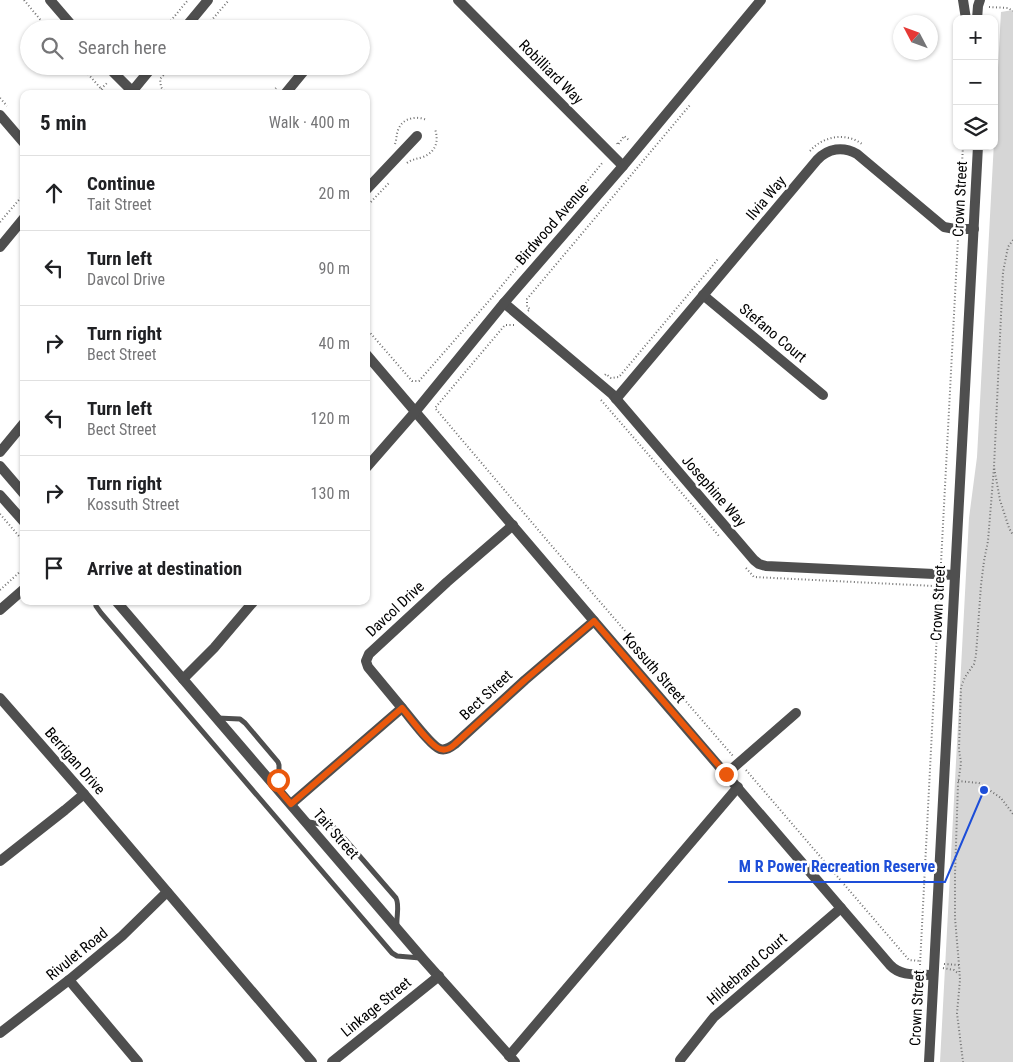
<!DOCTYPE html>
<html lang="en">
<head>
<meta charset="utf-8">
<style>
	body { margin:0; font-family:"Roboto Condensed",sans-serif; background:#f6f6f6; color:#202124 }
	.controls { position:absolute; right:15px; top:15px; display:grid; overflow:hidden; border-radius:10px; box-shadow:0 1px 4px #0004 }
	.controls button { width:45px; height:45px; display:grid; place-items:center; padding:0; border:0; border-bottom:1px solid #e0e0e0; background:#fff; color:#202124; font:25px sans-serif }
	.compass { position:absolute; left:893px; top:15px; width:45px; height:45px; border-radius:50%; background:#fff; box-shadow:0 1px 4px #0004; rotate:311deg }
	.stop { position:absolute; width:15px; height:15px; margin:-11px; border:4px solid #ea580c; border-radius:50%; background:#fff }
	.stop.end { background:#ea580c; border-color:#fff; box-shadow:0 1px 5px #0008 }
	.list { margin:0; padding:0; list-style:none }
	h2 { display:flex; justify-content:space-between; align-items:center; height:65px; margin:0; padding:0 20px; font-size:21px }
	h2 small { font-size:16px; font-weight:400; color:#757577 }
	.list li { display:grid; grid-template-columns:32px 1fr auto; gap:15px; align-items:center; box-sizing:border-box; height:75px; padding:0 20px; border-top:1px solid #e0e0e0 }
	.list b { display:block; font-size:19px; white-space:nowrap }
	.list p { margin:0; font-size:16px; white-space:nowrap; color:#757577 }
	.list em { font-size:16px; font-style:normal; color:#757577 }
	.icon { flex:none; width:28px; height:28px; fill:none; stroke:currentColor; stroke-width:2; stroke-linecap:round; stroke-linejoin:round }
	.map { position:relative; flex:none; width:1013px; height:1062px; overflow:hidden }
	.search { position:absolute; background:#fff; box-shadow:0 1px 4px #0004; left:20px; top:20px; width:350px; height:55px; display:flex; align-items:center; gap:12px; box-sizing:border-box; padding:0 18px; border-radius:28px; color:#757577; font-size:19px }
	.panel { position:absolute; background:#fff; box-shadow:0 1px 4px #0004; left:20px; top:90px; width:350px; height:515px; border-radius:10px }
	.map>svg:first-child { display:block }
	.green { fill:#d6d6d6 }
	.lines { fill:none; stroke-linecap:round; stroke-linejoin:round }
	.path { stroke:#717171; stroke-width:2; stroke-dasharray:1 2.5; stroke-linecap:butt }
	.service { stroke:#4f4f4f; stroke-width:5 }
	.minor { stroke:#4f4f4f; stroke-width:10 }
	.tertiary { stroke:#4f4f4f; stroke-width:10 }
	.route { stroke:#ea580c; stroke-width:6 }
	.labels { text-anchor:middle; stroke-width:5; stroke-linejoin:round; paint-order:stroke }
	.street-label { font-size:15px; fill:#000; stroke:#fff }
	.leader { fill:none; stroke:#1d4ed8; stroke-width:2 }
	.callout-dot { fill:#1d4ed8; stroke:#fff; stroke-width:2 }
	.callout-label { font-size:16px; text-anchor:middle; font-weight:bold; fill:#1d4ed8; stroke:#fff; stroke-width:5; stroke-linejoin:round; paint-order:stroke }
</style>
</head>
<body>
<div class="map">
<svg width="1013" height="1062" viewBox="0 0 1013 1062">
	<rect width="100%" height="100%" fill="#fff"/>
	<path class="green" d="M1013,10V1062H940L969,518L977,457L1001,12Z"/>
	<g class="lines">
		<g class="path">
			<path d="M24,0L48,29"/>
			<path d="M989,7L1008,8L1013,11"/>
			<path d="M164,29L188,0"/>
			<path d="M204,29L229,0"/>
			<path d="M314,29C322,24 329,24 337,29"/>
			<path d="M81,66L104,92V94"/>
			<path d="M317,73L320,69L326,66"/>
			<path d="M101,89L108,82"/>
			<path d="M166,94L161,87L160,79L172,66"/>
			<path d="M271,94L276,88"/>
			<path d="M0,98L7,106"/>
			<path d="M617,143L618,145L624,136L630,141"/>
			<path d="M395,144C397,139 396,133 399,128C404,117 418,116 427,120"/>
			<path d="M810,151C823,136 846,132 862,144"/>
			<path d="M407,163C412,159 417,159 423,157C436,152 439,141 435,129"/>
			<path d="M366,207L389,183"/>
			<path d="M954,218L959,216L963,146"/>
			<path d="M0,222L24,194"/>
			<path d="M1013,240L1008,247L1003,272L994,467L1000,500L1009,528L1013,535"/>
			<path d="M528,311L530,309L527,307V299L690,105"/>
			<path d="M514,325H505L435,408L551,545L733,756"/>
			<path d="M366,328L412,381H419L495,294L603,162"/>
			<path d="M605,375L606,374L611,378L619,377L718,259"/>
			<path d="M601,400L719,536"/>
			<path d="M0,514L24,542"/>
			<path d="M941,563L958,238"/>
			<path d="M746,568L754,577L934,586L936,589"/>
			<path d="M0,590L24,568"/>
			<path d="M746,770L909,960L920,961"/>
			<path d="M958,781L979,783L1001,798L1013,814"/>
			<path d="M944,964L959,965L960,980L957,1013L963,1062"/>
			<path d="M920,965L939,593L936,589L939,585"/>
			<path d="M959,965L955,918V874L958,784L961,763L959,749L961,687L965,677L974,664L976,655L981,585L984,561L988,541L994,467"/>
			<path d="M943,968L954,970L959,974"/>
		</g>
		<g class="service">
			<path d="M95,601L96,606L101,613L392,953L397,956L420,958"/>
			<path d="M217,718L240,719L245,723L278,762L279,765V787"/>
			<path d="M309,822L332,826L337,830L396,898C400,906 396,917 397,926"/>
		</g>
		<g class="minor">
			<path d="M50,0L75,29"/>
			<path d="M458,0L623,166"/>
			<path d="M184,29L208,0"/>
			<path d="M107,66L132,91"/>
			<path d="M130,94L153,66"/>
			<path d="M285,94L308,66"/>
			<path d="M0,115L24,143"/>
			<path d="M366,190L417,136"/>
			<path d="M0,247L24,218"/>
			<path d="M703,295L823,395"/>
			<path d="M504,303L612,394L754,560L759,564L766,566L955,575"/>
			<path d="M366,354L594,621L890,965C901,977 918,974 933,975"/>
			<path d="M616,399L817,160C828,148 843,146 857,154L944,227L955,229H974"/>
			<path d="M0,452L24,423"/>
			<path d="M366,468L415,412L504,303L623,166L761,0"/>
			<path d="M0,495L24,522"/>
			<path d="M0,610L24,589"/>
			<path d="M183,679L214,648L254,601"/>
			<path d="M0,698L84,794L312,1062"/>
			<path d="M402,708C410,717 431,746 440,749C446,751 451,747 455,744L525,680L594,621"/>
			<path d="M726,774L796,713"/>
			<path d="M291,804L402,708L368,667L366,661L369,654L447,582L513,525"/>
			<path d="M0,861L65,810L84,794"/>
			<path d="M69,980L138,1062"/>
			<path d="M0,1033L69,980L122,936L167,892"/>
			<path d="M509,1056L738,787"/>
			<path d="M680,1060L714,1017L841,908"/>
			<path d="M332,1062L439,976"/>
		</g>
		<g class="tertiary">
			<path d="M963,0L966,19"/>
			<path d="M977,19L978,6L980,0"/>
			<path d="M0,466L24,494"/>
			<path d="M116,601L423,959L515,1062"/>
			<path d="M929,1062L978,146"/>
		</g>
	</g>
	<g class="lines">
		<path class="route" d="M278,780L279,790L291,804L402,708C410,717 430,746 440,749C446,751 451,748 455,744L525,680L594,621L726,774"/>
	</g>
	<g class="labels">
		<g class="street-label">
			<text transform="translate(551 72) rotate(45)" y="5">Robilliard Way</text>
			<text transform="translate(766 198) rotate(-50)" y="5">Ilvia Way</text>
			<text transform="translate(960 199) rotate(-87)" y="5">Crown Street</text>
			<text transform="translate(552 224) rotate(-49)" y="5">Birdwood Avenue</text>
			<text transform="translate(773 333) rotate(40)" y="5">Stefano Court</text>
			<text transform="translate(714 491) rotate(49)" y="5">Josephine Way</text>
			<text transform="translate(938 603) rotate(-87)" y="5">Crown Street</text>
			<text transform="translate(395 609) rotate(-43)" y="5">Davcol Drive</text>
			<text transform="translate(654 668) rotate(49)" y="5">Kossuth Street</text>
			<text transform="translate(486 695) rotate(-43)" y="5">Bect Street</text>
			<text transform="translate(75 761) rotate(49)" y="5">Berrigan Drive</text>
			<text transform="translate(336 834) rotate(49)" y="5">Tait Street</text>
			<text transform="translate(77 954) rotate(-39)" y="5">Rivulet Road</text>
			<text transform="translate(747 969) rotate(-41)" y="5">Hildebrand Court</text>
			<text transform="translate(376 1007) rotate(-39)" y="5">Linkage Street</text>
			<text transform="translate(917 1008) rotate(-87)" y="5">Crown Street</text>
		</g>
	</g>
	<path class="leader" d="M984 790L945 882H728"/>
	<circle class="callout-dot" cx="984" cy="790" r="5"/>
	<g class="callout-label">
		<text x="837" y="872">M R Power Recreation Reserve</text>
	</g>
</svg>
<div class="controls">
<button>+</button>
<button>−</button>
<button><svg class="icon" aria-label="layers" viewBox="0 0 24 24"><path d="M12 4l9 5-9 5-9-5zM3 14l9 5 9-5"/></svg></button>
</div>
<svg class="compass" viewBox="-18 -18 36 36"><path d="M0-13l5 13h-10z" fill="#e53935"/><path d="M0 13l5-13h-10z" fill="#757577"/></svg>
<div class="stop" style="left:278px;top:780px"></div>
<div class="stop end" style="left:726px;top:774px"></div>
<div class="search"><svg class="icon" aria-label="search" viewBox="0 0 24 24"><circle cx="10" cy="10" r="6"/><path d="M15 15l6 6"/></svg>Search here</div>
<section class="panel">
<h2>5 min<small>Walk · 400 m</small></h2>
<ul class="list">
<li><svg class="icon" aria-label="ahead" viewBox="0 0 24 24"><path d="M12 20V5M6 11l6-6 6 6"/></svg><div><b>Continue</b><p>Tait Street</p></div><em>20 m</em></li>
<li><svg class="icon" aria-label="left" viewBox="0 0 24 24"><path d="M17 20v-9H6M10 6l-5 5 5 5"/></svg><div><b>Turn left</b><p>Davcol Drive</p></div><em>90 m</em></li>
<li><svg class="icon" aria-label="right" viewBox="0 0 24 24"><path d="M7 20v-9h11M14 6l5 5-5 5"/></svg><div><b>Turn right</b><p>Bect Street</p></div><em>40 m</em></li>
<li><svg class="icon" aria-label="left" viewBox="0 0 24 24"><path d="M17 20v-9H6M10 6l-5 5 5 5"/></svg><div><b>Turn left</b><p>Bect Street</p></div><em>120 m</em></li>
<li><svg class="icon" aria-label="right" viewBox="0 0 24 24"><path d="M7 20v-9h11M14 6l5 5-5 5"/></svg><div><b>Turn right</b><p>Kossuth Street</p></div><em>130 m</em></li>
<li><svg class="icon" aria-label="arrive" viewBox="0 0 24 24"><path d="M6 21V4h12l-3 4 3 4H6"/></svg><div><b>Arrive at destination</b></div></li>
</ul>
</section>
</div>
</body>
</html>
